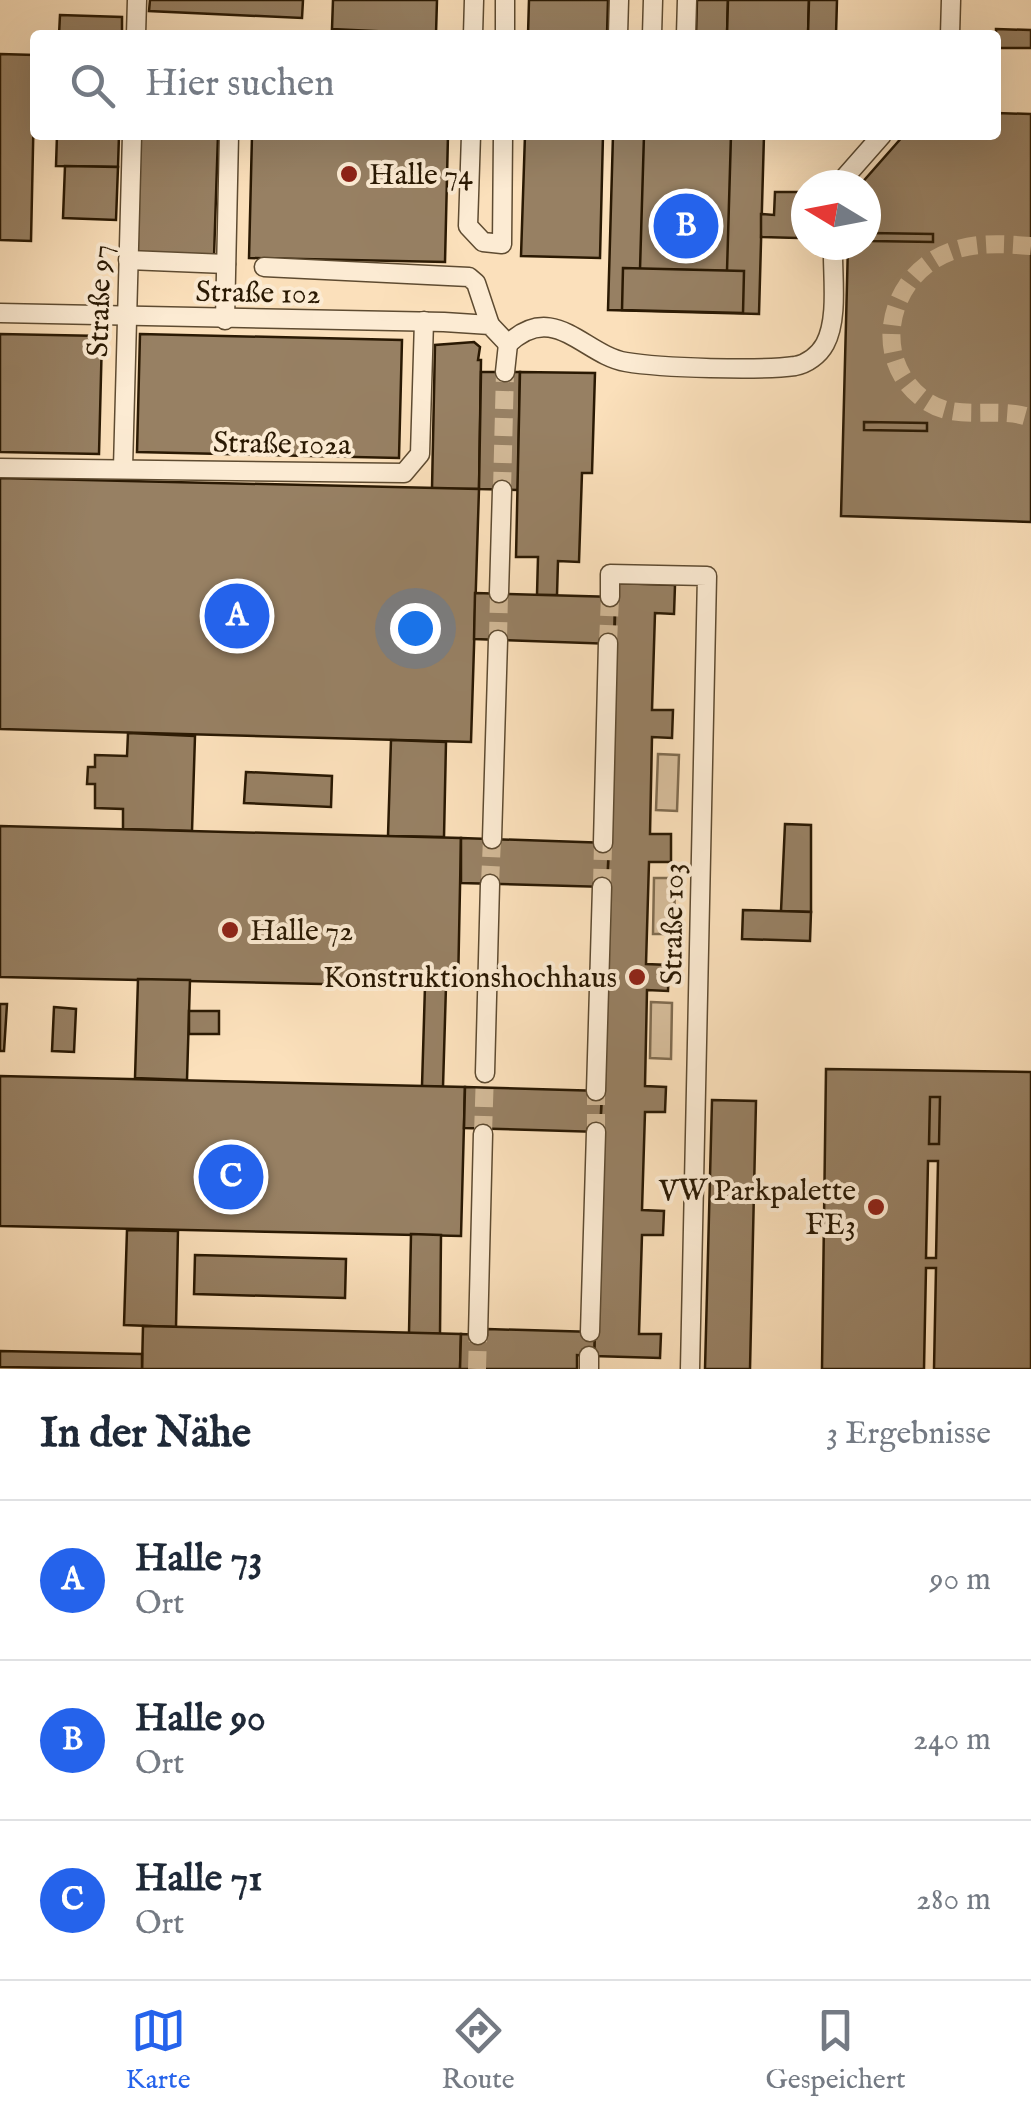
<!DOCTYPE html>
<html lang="de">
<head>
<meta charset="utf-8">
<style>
	body { margin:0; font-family:"IM FELL English",serif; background:#f6f6f7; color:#1f2937 }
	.compass { position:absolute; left:791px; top:170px; width:90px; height:90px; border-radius:50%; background:#fff; box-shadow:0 10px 40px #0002; rotate:280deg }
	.you { position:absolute; left:415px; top:628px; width:35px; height:35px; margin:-25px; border:8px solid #fff; border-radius:50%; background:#1a73e8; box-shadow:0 0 0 15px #1a73e833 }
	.badge { display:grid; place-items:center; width:65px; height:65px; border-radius:50%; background:#2563eb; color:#fff; font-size:32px; font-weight:700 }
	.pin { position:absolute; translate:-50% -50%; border:5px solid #fff; box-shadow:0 2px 10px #0006 }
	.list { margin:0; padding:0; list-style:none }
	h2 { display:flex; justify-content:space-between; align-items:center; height:130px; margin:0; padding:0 40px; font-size:42px }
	h2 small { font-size:32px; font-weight:400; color:#747a83 }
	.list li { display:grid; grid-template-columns:65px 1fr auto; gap:30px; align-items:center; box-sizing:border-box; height:160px; padding:0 40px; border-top:2px solid #e0e1e3 }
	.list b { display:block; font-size:38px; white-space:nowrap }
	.list p { margin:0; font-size:32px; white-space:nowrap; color:#747a83 }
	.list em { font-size:32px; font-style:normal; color:#747a83 }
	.icon { flex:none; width:55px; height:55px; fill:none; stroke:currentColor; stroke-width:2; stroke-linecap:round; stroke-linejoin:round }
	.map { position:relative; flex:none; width:1031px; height:1369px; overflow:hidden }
	.search { position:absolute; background:#fff; box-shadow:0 10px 40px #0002; left:30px; right:30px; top:30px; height:110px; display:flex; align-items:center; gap:25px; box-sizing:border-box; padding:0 35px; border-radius:10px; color:#747a83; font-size:38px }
	.sheet { height:610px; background:#fff }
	nav { display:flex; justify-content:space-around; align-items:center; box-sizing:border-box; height:140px; border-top:2px solid #e0e1e3; background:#fff; font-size:28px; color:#747a83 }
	nav a { display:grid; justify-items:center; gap:5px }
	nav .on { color:#2563eb }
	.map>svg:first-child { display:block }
	.green { fill:#d7be9c; stroke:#806c50; stroke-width:2.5 }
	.building { fill:#978063; stroke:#2a1903; stroke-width:2.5; fill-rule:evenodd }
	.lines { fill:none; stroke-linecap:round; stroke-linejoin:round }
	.street-tunnel { stroke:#d1b896; stroke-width:18; stroke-dasharray:18 9; stroke-linecap:butt }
	.street-casing { stroke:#5e4b31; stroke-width:21 }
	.street { stroke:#fcebd3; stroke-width:18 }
	.poi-dot { fill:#8f2418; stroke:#fcebd3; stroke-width:4 }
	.labels { text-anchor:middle; stroke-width:8; stroke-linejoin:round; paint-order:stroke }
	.poi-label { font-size:30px; fill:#2a1903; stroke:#fcebd3; text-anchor:start }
	.street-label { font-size:30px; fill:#2a1903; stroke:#fcebd3 }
</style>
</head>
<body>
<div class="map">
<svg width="1031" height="1369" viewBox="0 0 1031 1369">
	<rect width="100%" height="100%" fill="#fbe0bb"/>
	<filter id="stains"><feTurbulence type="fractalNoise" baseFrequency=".002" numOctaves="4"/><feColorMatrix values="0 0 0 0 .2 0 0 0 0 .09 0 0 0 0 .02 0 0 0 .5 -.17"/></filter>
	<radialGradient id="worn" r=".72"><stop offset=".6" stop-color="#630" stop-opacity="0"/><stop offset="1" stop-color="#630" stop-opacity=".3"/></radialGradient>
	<g class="green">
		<path d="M658,754L679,755L677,811L656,810Z"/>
		<path d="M654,878H675L674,934H653Z"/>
		<path d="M651,1002L672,1003L671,1059L650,1058Z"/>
	</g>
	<g class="building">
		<path d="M150,0H303L302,18L149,11Z"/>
		<path d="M333,0H437L436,34L332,29Z"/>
		<path d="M529,0H608L607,35H528Z"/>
		<path d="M697,0H728L727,35H696Z"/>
		<path d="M728,0H809L808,35H727Z"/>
		<path d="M809,0H837L836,35H808Z"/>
		<path d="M60,15L122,17V35H59Z"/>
		<path d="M996,29L1031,30V48H996Z"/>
		<path d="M0,54L35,55L31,241L0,240Z"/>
		<path d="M996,113L1031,114V522L841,516L848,245H866V185H860L904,135H996Z"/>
		<path d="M57,135H119L118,167L56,166Z"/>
		<path d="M140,135H218L214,257L136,254Z"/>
		<path d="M252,135H448L445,262L249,258Z"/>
		<path d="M525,135H603L600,258L521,256Z"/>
		<path d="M613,135H764L759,314L608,310Z"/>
		<path d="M644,135H731L727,271L640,269Z"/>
		<path d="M65,166L118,167L116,220L63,218Z"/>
		<path d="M775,192H798L797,238L761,237V214L774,215Z"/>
		<path d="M870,233L933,234V242L870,241Z"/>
		<path d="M623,268L744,271L743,313L622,310Z"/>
		<path d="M0,334L102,336L99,454L0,452Z"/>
		<path d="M140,334L402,340L399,458L137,452Z"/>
		<path d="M474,342L480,347L478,360H481L479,489H432L435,345Z"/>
		<path d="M481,372H520L518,490L479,489Z"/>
		<path d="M520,372L595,373L592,473H582L579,562L558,561L557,595H537L538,557H516Z"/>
		<path d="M864,422L927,423V431L864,430Z"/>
		<path d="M0,478L479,489L471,742L0,729Z"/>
		<path d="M616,583L675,585L674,614L655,613L652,710H673L672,738L652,737L650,834H671V862H649L646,964L669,965L668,991L647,990L645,1086L666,1087L665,1112H645L642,1210L664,1211L663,1235H642L639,1334H661L660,1358L594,1356Z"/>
		<path d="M475,593L615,597L614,644L474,639Z"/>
		<path d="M128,733L195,736L192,831L123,829V809L95,808V784H87L88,767H95V755L127,756Z"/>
		<path d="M391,740L446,742L444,837L388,836Z"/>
		<path d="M246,772L332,776L331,807L244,803Z"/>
		<path d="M785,824L811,825V912L781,911Z"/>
		<path d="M0,826L461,838L458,987L0,977Z"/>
		<path d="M461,838L609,843L607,887L461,883Z"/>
		<path d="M743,910L811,912L810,941L742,939Z"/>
		<path d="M138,979L190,980L187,1080L135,1078Z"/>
		<path d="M425,986H446L443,1087L422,1086Z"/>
		<path d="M0,1004H7L4,1051H0Z"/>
		<path d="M54,1007L76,1009L74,1052L52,1051Z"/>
		<rect x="189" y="1011" width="30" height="23"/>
		<path d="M826,1069L1031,1072V1369H934L936,1268H926L924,1369H822ZM928,1161H938L936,1258H926Z"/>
		<path d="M0,1076L465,1087L461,1236L0,1226Z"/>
		<path d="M465,1087L602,1091L600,1132L464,1128Z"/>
		<path d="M930,1097H940L939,1144H929Z"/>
		<path d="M712,1100L756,1101L750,1369H705Z"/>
		<path d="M127,1230L178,1231L176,1327L124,1325Z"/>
		<path d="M411,1234L441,1235L440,1334L409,1333Z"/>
		<path d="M195,1255L346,1259L345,1298L194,1294Z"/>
		<path d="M143,1326L461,1334L460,1369H142Z"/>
		<path d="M487,1329L595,1332L594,1356L577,1355V1369H460L461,1334L487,1335Z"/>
		<path d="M0,1351L142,1354V1369L0,1367Z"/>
	</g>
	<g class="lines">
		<g class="street-tunnel">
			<path d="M1031,246C1005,244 980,242 955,250C888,271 867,360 926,401C958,423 997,405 1031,418"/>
			<path d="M502,490L505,372"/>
			<path d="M498,640L499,593"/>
			<path d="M608,643L610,597"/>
			<path d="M490,884L492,839"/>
			<path d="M602,887L603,843"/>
			<path d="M596,1132V1091"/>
			<path d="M483,1134L485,1073"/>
			<path d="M477,1369L478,1335"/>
		</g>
		<defs>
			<g id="street">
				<path d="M136,35L137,0"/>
				<path d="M473,35L474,0"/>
				<path d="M505,35V0"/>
				<path d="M618,35L619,0"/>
				<path d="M652,35L653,0"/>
				<path d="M686,35L687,0"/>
				<path d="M950,35L951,0"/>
				<path d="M471,135L468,226L483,242L502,244L503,135"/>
				<path d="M838,185L882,135"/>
				<path d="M128,260L226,264"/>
				<path d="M264,267L469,277L476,283L490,325"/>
				<path d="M0,313L444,322L490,325L508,344"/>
				<path d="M225,320L229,135"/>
				<path d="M508,344C554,300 584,355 626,362C661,368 760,371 795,366C807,364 819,355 825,344C839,318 832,274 833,245"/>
				<path d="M505,372L508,344"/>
				<path d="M0,468L404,473L420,454L424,321"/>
				<path d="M123,468L132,135"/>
				<path d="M499,593L502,490"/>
				<path d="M610,597V574L707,576L690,1369"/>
				<path d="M492,839L498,640"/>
				<path d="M603,843L608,643"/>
				<path d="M485,1073L490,884"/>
				<path d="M596,1091L602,887"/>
				<path d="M590,1332L596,1132"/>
				<path d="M478,1335L483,1134"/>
				<path d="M589,1369V1356"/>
			</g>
		</defs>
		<use href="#street" class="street-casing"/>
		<use href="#street" class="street"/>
	</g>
	<g class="poi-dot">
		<circle cx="349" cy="174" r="10"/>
		<circle cx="230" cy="930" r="10"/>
		<circle cx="637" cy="977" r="10"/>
		<circle cx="876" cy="1207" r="10"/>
	</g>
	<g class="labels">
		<g class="poi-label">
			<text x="369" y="184">Halle 74</text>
			<text x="250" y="940">Halle 72</text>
			<text x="617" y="987" text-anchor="end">Konstruktionshochhaus</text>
			<text x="856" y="1200" text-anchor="end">VW Parkpalette<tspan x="856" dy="34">FE3</tspan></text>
		</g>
		<g class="street-label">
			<text transform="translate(258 292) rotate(1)" y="10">Straße 102</text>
			<text transform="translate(99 301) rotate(-88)" y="10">Straße 97</text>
			<text transform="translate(282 443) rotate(1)" y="10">Straße 102a</text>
			<text transform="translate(672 924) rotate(-89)" y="10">Straße 103</text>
		</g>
	</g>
	<rect width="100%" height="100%" filter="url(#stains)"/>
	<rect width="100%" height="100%" fill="url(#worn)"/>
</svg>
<svg class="compass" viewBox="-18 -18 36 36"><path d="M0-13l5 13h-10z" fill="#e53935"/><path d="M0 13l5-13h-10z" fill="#747a83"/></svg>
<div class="you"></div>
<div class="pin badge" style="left:237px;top:616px">A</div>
<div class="pin badge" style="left:686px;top:226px">B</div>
<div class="pin badge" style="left:231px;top:1177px">C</div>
<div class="search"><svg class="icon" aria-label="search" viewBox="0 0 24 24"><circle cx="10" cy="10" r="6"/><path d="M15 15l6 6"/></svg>Hier suchen</div>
</div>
<section class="sheet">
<h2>In der Nähe<small>3 Ergebnisse</small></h2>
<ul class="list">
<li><span class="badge">A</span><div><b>Halle 73</b><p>Ort</p></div><em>90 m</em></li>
<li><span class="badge">B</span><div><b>Halle 90</b><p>Ort</p></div><em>240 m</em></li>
<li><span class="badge">C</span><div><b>Halle 71</b><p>Ort</p></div><em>280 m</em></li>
</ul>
</section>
<nav>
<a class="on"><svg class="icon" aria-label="map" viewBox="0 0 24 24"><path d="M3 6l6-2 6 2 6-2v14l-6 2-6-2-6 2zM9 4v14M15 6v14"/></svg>Karte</a>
<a><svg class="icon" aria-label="directions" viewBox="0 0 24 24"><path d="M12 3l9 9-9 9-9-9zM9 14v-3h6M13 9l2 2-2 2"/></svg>Route</a>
<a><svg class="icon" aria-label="saved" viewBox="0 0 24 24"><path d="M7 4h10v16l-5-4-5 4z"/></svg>Gespeichert</a>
</nav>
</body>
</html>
